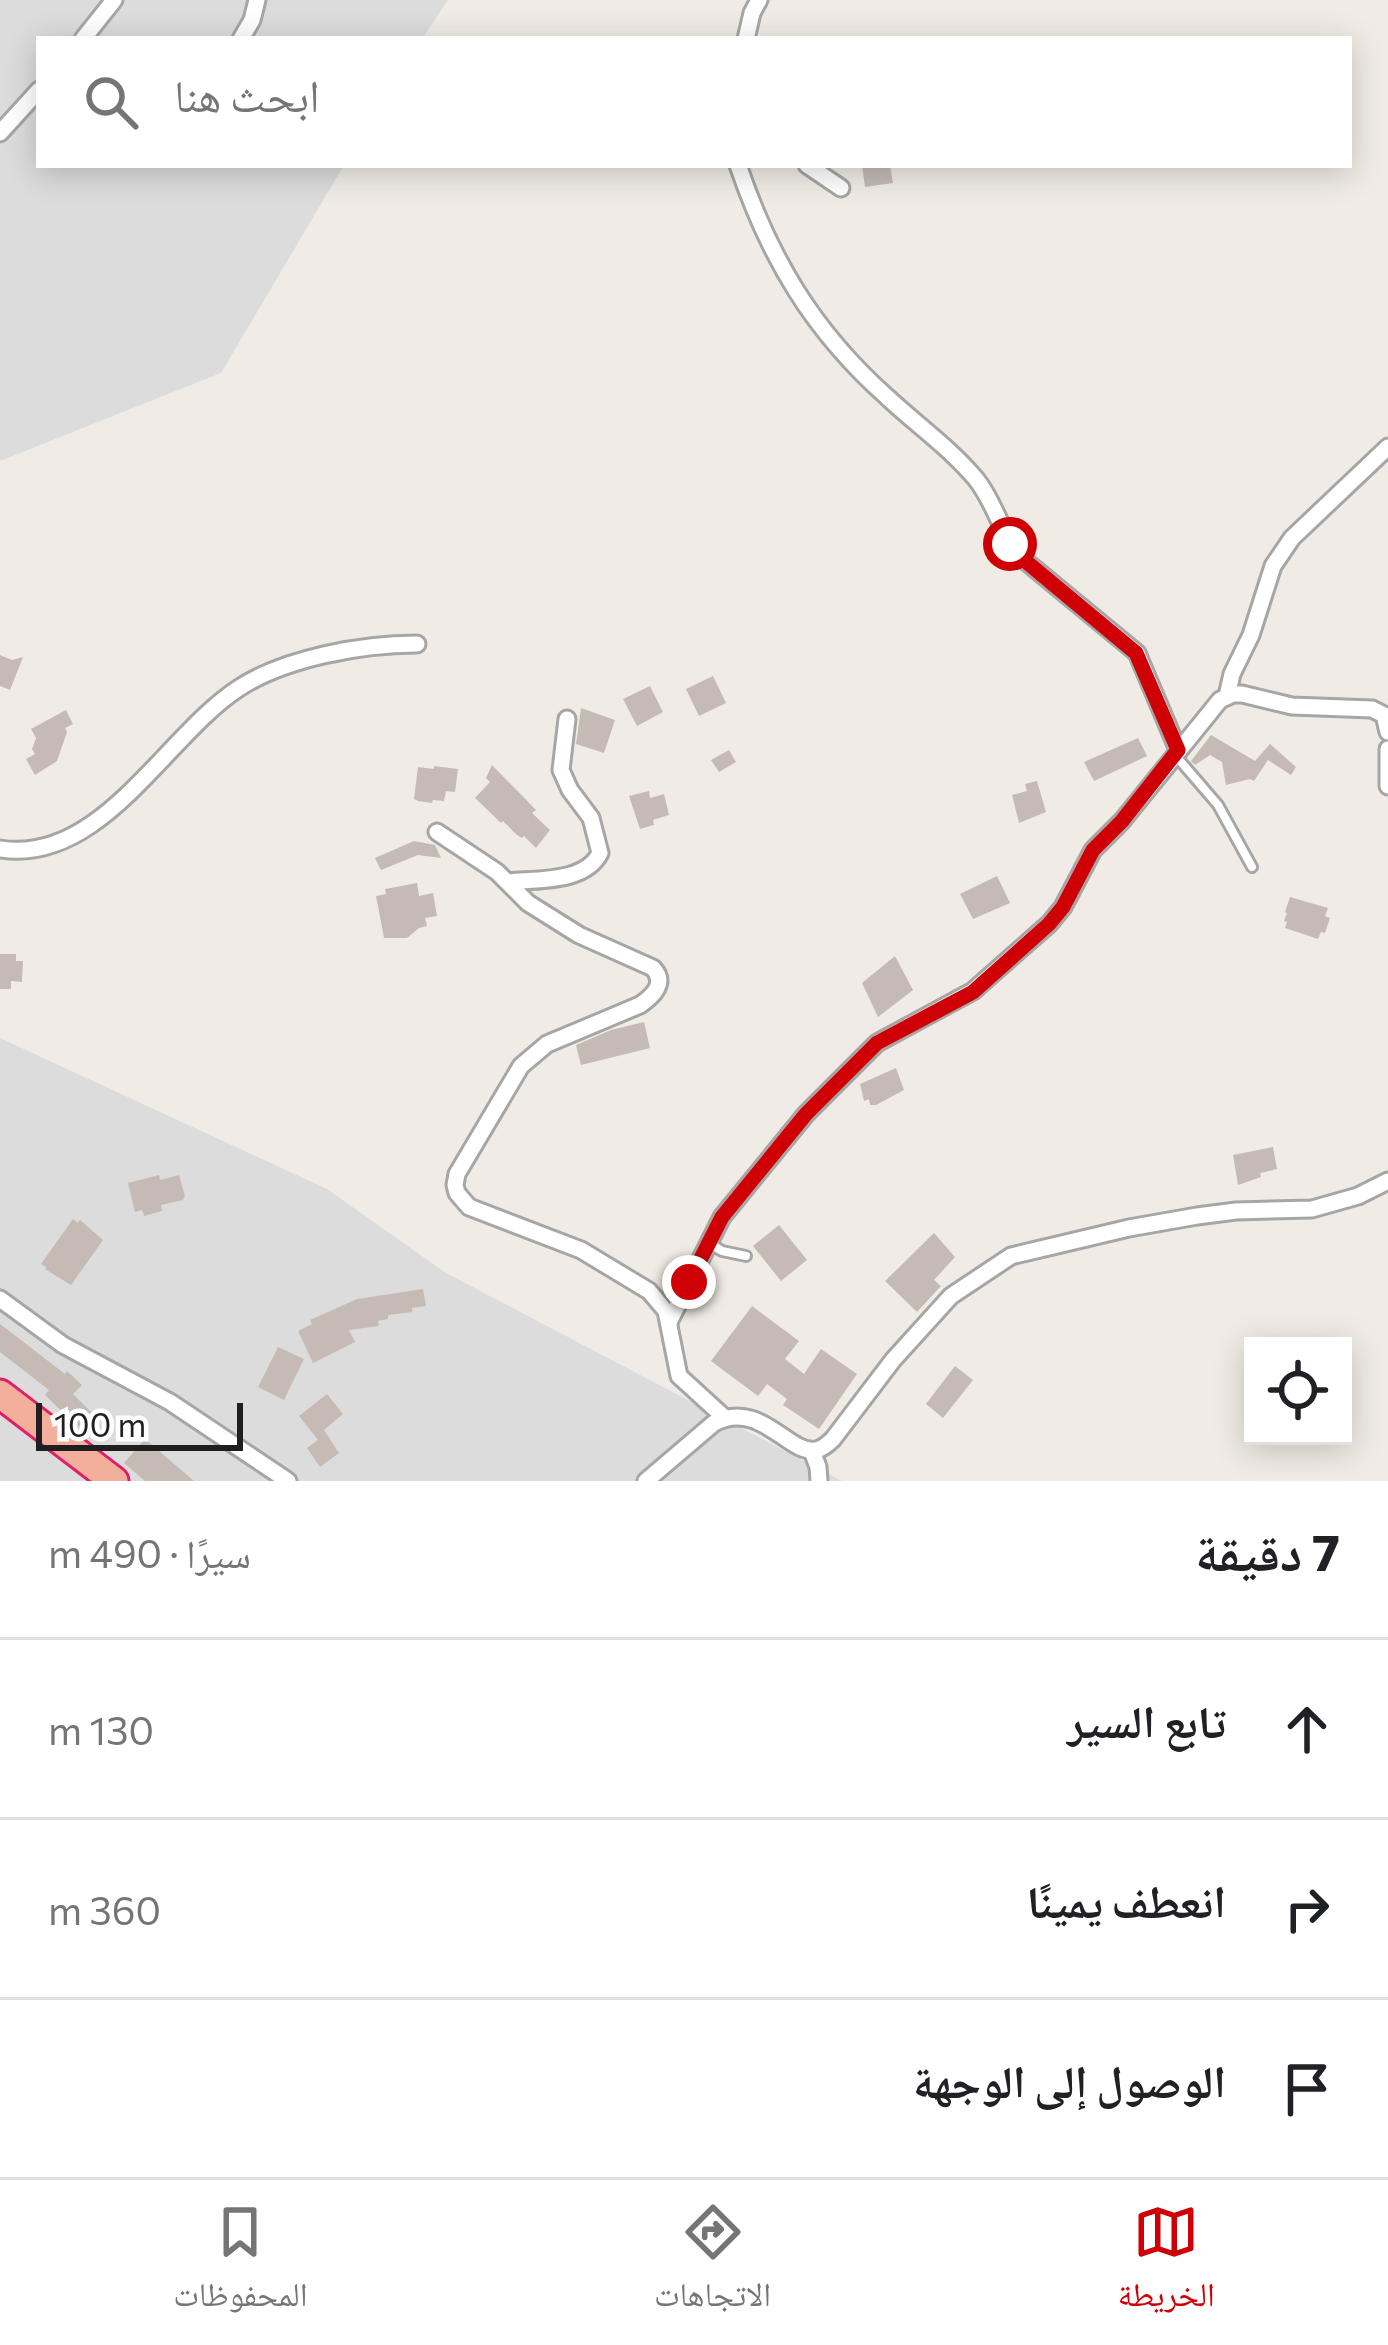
<!DOCTYPE html>
<html lang="ar">
<head>
<meta charset="utf-8">
<style>
	body { margin:0; font-family:Commissioner,"Noto Naskh Arabic",sans-serif; background:#f6f6f6; color:#202124; direction:rtl }
	.controls { position:absolute; right:36px; bottom:36px; display:grid; overflow:hidden; border-radius:0px; box-shadow:0 6px 30px #0003 }
	.controls button { width:108px; height:108px; display:grid; place-items:center; padding:0; border:0; border-bottom:3px solid #e0e0e0; background:#fff; color:#202124; font:60px sans-serif }
	.scale { position:absolute; left:36px; bottom:30px; width:207px; box-sizing:border-box; padding-left:12px; border:6px solid #1f1f1f; border-top:0; font-size:33px; line-height:42px; white-space:nowrap; color:#1f1f1f; -webkit-text-stroke:9px #fff; paint-order:stroke }
	.stop { position:absolute; width:36px; height:36px; margin:-27px; border:9px solid #ce0005; border-radius:50%; background:#fff }
	.stop.end { background:#ce0005; border-color:#fff; box-shadow:0 3px 12px #0008 }
	.list { margin:0; padding:0; list-style:none }
	h2 { display:flex; justify-content:space-between; align-items:center; height:156px; margin:0; padding:0 48px; font-size:51px }
	h2 small { font-size:39px; font-weight:400; color:#757577 }
	.list li { display:grid; grid-template-columns:78px 1fr auto; gap:36px; align-items:center; box-sizing:border-box; height:180px; padding:0 48px; border-top:3px solid #e0e0e0 }
	.list b { display:block; font-size:45px; white-space:nowrap }
	.list em { font-size:39px; font-style:normal; color:#757577 }
	.icon { flex:none; width:66px; height:66px; fill:none; stroke:currentColor; stroke-width:2; stroke-linecap:round; stroke-linejoin:round }
	.map { position:relative; flex:none; width:1388px; height:1481px; overflow:hidden; direction:ltr }
	.search { position:absolute; background:#fff; box-shadow:0 6px 30px #0003; left:36px; right:36px; top:36px; height:132px; display:flex; align-items:center; gap:30px; box-sizing:border-box; padding:0 42px; border-radius:0px; color:#757577; font-size:45px }
	.sheet { height:696px; background:#fff }
	nav { display:flex; justify-content:space-around; align-items:center; box-sizing:border-box; height:168px; border-top:3px solid #e0e0e0; background:#fff; font-size:33px; color:#757577 }
	nav a { display:grid; justify-items:center; gap:6px }
	nav .on { color:#ce0005 }
	.map>svg:first-child { display:block }
	.residential { fill:#dddcdc }
	.building { fill:#c5bbb4 }
	.lines { fill:none; stroke-linecap:round; stroke-linejoin:round }
	.service-casing { stroke:#a6a6a6; stroke-width:14 }
	.minor-casing { stroke:#a6a6a6; stroke-width:21 }
	.trunk-casing { stroke:#e02066; stroke-width:33 }
	.service { stroke:#fff; stroke-width:8 }
	.minor { stroke:#fff; stroke-width:15 }
	.trunk { stroke:#f4ae9c; stroke-width:27 }
	.route { stroke:#ce0005; stroke-width:15 }
</style>
</head>
<body>
<div class="map">
<svg width="1388" height="1481" viewBox="0 0 1388 1481">
	<rect width="100%" height="100%" fill="#f0ece5"/>
	<g class="residential">
		<path d="M0,0H448L422,39H39V165H344L221,373L0,461Z"/>
		<path d="M0,1038L327,1189L446,1273L842,1481H0Z"/>
	</g>
	<g class="building">
		<path d="M862,165H890L893,183L865,187Z"/>
		<path d="M0,655L12,660L23,657L10,690L0,686Z"/>
		<path d="M713,676L726,703L699,716L686,689Z"/>
		<path d="M650,686L663,712L637,726L623,699Z"/>
		<path d="M581,708L615,720L604,753L576,744Z"/>
		<path d="M66,710L73,724L65,728L67,732L57,761L35,775L26,759L35,754L32,749L36,738L31,729Z"/>
		<path d="M1211,735L1255,761L1270,744L1296,767L1291,775L1268,760L1254,781L1250,779L1226,785L1222,762L1210,755L1195,765L1191,761Z"/>
		<path d="M1138,738L1147,756L1094,781L1084,762Z"/>
		<path d="M729,750L736,762L719,772L711,760Z"/>
		<path d="M492,765L536,810L532,813L550,830L536,848L524,836L522,838L517,835L503,821L501,823L475,798L490,782L486,778Z"/>
		<path d="M434,766L458,769L455,792L446,791L444,801L433,800L432,803L418,801L414,799L418,767L434,769Z"/>
		<path d="M1037,781L1046,812L1019,823L1012,795L1027,791L1025,784Z"/>
		<path d="M649,791L650,798L664,794L669,815L653,820L654,825L640,829L629,796Z"/>
		<path d="M414,841L435,845L441,858L418,855L381,870L375,858Z"/>
		<path d="M997,876L1010,903L973,919L960,894Z"/>
		<path d="M417,883L419,896L433,893L437,916L425,918L427,926L419,928L407,938H384L376,896L386,894L385,889Z"/>
		<path d="M1290,897L1328,908L1325,916L1330,918L1325,933L1321,932L1318,939L1285,928L1287,922L1284,921L1287,913L1285,912Z"/>
		<path d="M0,954H16V961H23L22,982L11,981V989H0Z"/>
		<path d="M895,956L913,990L878,1017L862,983Z"/>
		<path d="M644,1022L650,1048L581,1065L576,1045L611,1030Z"/>
		<path d="M896,1068L904,1090L876,1105H870L869,1099L864,1101L860,1084Z"/>
		<path d="M1273,1147L1277,1169L1260,1173L1261,1177L1238,1185L1233,1155Z"/>
		<path d="M159,1175L160,1180L179,1175L185,1196L183,1200L161,1205L162,1211L144,1216L142,1210L135,1212L128,1183Z"/>
		<path d="M73,1219L78,1223L80,1220L103,1240L71,1285L45,1269L46,1267L41,1264Z"/>
		<path d="M779,1225L807,1260L781,1281L753,1246Z"/>
		<path d="M934,1233L955,1257L934,1280L941,1286L917,1312L885,1281Z"/>
		<path d="M423,1289L426,1306L412,1308V1312L388,1315V1319L378,1321L379,1326L349,1330L355,1342L313,1363L298,1331L312,1324L310,1320L357,1299Z"/>
		<path d="M752,1306L799,1341L785,1359L804,1374L821,1349L857,1374L819,1429L783,1405L787,1399L767,1384L758,1396L711,1361Z"/>
		<path d="M0,1324L65,1374L67,1371L82,1385L73,1394L92,1413L78,1427L45,1395L49,1390L0,1352Z"/>
		<path d="M278,1347L304,1359L284,1400L258,1387Z"/>
		<path d="M955,1366L973,1380L943,1418L926,1404Z"/>
		<path d="M327,1394L343,1414L324,1430L339,1453L320,1467L307,1448L318,1440L299,1416Z"/>
		<path d="M145,1439L194,1481H145L124,1463Z"/>
	</g>
	<g class="lines">
		<defs>
			<g id="service">
				<path d="M1175,755L1218,805L1252,867"/>
				<path d="M709,1243L722,1251L746,1256"/>
			</g>
			<g id="minor">
				<path d="M83,39L114,0"/>
				<path d="M241,39L252,20L257,0"/>
				<path d="M746,39L752,13L759,0"/>
				<path d="M0,133L39,90"/>
				<path d="M738,165C770,259 813,331 887,397C917,425 950,448 976,479C996,504 1000,533 1023,559L1137,653L1178,750"/>
				<path d="M807,165L841,188"/>
				<path d="M1227,696L1232,674L1251,635L1273,566L1292,538L1388,447"/>
				<path d="M1388,749V786"/>
				<path d="M437,832L497,872L528,903L579,935L653,968C667,983 653,996 640,1005L547,1044L521,1066L457,1174L455,1185L457,1193L469,1207L581,1250L649,1291L666,1311L679,1376L725,1418"/>
				<path d="M0,849C101,865 165,736 239,688C285,658 362,644 417,644"/>
				<path d="M508,882C537,879 585,883 600,853L591,818L570,790L561,770L567,719"/>
				<path d="M0,1299L63,1345L170,1402L288,1481"/>
				<path d="M669,1322L722,1217L806,1114L877,1043L973,991L1049,924L1063,907L1093,850L1122,821L1220,700L1233,694H1242L1292,706L1372,709L1384,715L1388,732"/>
				<path d="M812,1451L818,1467L819,1481"/>
				<path d="M646,1481L714,1423C761,1399 788,1455 816,1450C822,1449 829,1443 833,1439L893,1360L951,1296L1011,1256L1129,1228L1197,1216L1236,1211L1312,1209L1358,1196L1388,1181"/>
			</g>
			<path id="trunk" d="M0,1394L114,1481"/>
		</defs>
		<use href="#service" class="service-casing"/>
		<use href="#minor" class="minor-casing"/>
		<use href="#trunk" class="trunk-casing"/>
		<use href="#service" class="service"/>
		<use href="#minor" class="minor"/>
		<use href="#trunk" class="trunk"/>
	</g>
	<g class="lines">
		<path class="route" d="M689,1282L722,1217L806,1114L877,1043L973,992L1049,924L1063,907L1093,850L1122,821L1178,750L1136,653L1023,559L1010,544"/>
	</g>
</svg>
<div class="controls">
<button><svg class="icon" aria-label="locate" viewBox="0 0 24 24"><circle cx="12" cy="12" r="6"/><path d="M12 2v4M12 18v4M2 12h4M18 12h4"/></svg></button>
</div>
<div class="scale">100 m</div>
<div class="stop" style="left:1010px;top:544px"></div>
<div class="stop end" style="left:689px;top:1282px"></div>
<div class="search"><svg class="icon" aria-label="search" viewBox="0 0 24 24"><circle cx="10" cy="10" r="6"/><path d="M15 15l6 6"/></svg>ابحث هنا</div>
</div>
<section class="sheet">
<h2>7 دقيقة<small>سيرًا · 490 m</small></h2>
<ul class="list">
<li><svg class="icon" aria-label="ahead" viewBox="0 0 24 24"><path d="M12 20V5M6 11l6-6 6 6"/></svg><div><b>تابع السير</b></div><em>130 m</em></li>
<li><svg class="icon" aria-label="right" viewBox="0 0 24 24"><path d="M7 20v-9h11M14 6l5 5-5 5"/></svg><div><b>انعطف يمينًا</b></div><em>360 m</em></li>
<li><svg class="icon" aria-label="arrive" viewBox="0 0 24 24"><path d="M6 21V4h12l-3 4 3 4H6"/></svg><div><b>الوصول إلى الوجهة</b></div></li>
</ul>
</section>
<nav>
<a class="on"><svg class="icon" aria-label="map" viewBox="0 0 24 24"><path d="M3 6l6-2 6 2 6-2v14l-6 2-6-2-6 2zM9 4v14M15 6v14"/></svg>الخريطة</a>
<a><svg class="icon" aria-label="directions" viewBox="0 0 24 24"><path d="M12 3l9 9-9 9-9-9zM9 14v-3h6M13 9l2 2-2 2"/></svg>الاتجاهات</a>
<a><svg class="icon" aria-label="saved" viewBox="0 0 24 24"><path d="M7 4h10v16l-5-4-5 4z"/></svg>المحفوظات</a>
</nav>
</body>
</html>
